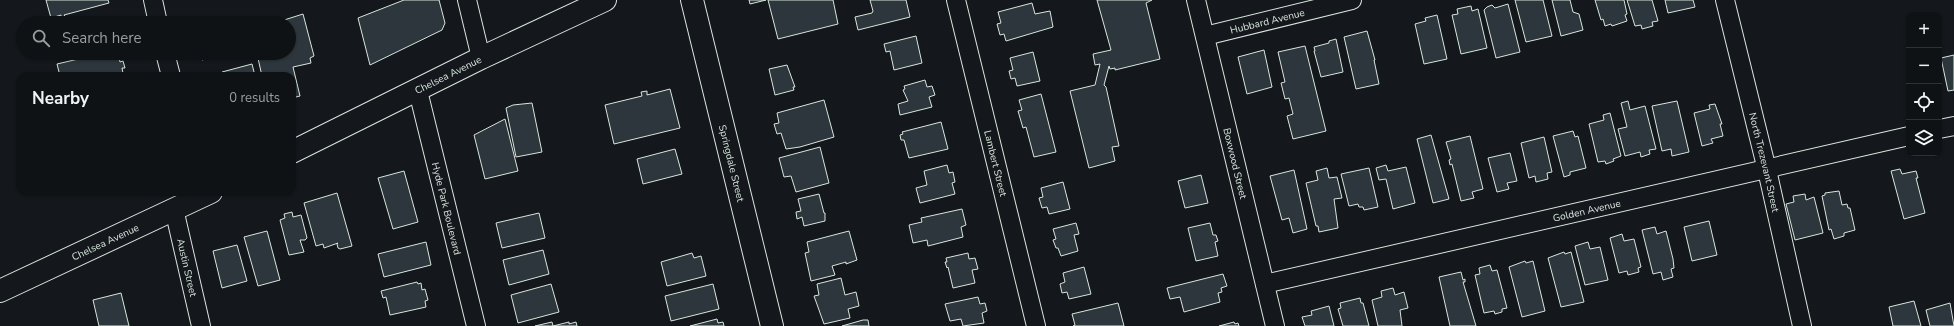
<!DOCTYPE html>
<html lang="en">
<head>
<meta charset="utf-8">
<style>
	body { margin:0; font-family:"Nunito Sans",sans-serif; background:#181b1e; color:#f1f3f6 }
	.controls { position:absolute; right:12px; top:12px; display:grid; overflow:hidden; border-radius:8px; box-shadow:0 1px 3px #0004 }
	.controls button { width:36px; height:36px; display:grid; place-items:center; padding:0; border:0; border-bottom:1px solid #2f3234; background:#0f1215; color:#f1f3f6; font:20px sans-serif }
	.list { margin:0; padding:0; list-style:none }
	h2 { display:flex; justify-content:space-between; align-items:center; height:52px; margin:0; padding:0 16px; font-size:17px }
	h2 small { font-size:13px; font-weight:400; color:#9b9ea0 }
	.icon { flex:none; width:22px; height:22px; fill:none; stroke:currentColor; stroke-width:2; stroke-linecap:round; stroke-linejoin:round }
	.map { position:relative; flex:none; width:1954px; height:326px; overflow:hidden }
	.search { position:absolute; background:#0f1215; box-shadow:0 1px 3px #0004; left:16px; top:16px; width:280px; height:44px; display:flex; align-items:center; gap:10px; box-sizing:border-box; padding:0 14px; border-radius:22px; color:#9b9ea0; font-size:15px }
	.panel { position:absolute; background:#0f1215; box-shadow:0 1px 3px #0004; left:16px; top:72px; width:280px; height:124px; border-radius:12px }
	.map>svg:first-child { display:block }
	.building { fill:#2c363c; stroke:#d8e6dc }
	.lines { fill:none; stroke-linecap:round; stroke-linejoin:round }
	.minor-casing { stroke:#d8e6dc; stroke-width:20 }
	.tertiary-casing { stroke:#d8e6dc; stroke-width:24 }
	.secondary-casing { stroke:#d8e6dc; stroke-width:24 }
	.minor { stroke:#14181c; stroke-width:18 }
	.tertiary { stroke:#14181c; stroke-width:22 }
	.secondary { stroke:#14181c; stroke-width:22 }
	.labels { text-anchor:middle; stroke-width:3; stroke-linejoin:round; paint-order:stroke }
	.street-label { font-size:10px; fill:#d8e6dc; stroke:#14181c }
</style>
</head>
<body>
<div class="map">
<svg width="1954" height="326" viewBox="0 0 1954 326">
	<rect width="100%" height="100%" fill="#14181c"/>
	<g class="building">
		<path d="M46,0H108L109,3L64,15L65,16L61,17V15L51,18Z"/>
		<path d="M404,0H439L445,23L442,30L370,65L358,18Z"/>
		<path d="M749,0H766L750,4Z"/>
		<path d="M768,0H833L838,24L778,39Z"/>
		<path d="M870,0H906L910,17L858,30L855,17L872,13L873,11Z"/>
		<path d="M1097,0H1152L1146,3L1160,59L1115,70V68L1110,69L1109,66L1104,85L1106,87L1119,146L1112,147L1115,161L1089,168L1070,91L1095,85L1100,64L1095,65L1093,54L1111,50Z"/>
		<path d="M1515,0H1543L1552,36L1526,42Z"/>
		<path d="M1552,0H1570L1573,12L1579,14L1583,30L1561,36Z"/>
		<path d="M1595,0H1624L1627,14L1625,15L1627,21L1612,26L1611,24L1605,26L1603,19L1601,20Z"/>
		<path d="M1627,0H1652L1658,21L1652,22L1653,26L1642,29L1641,25L1635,26Z"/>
		<path d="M1665,0H1693L1695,7L1668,13Z"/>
		<path d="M1032,3L1035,14L1050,11L1053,27L1006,41L1004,34L1000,35L997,24L1001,23L998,12Z"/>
		<path d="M1508,4L1520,52L1496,58L1484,10L1487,7L1492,5L1495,8Z"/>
		<path d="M1471,6L1472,11L1478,9L1487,48L1461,54L1452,15L1458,14L1457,9Z"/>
		<path d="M303,14L314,56L310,58L311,63L293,67L300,96L292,98V76H262L257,54L289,53V23H282L281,21Z"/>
		<path d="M1437,15L1447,59L1424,64L1415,24L1426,21L1425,18Z"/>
		<path d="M107,18L108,23H113H87Z"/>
		<path d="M1367,31L1375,60H1374L1379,84L1356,89L1344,37Z"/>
		<path d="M916,36L922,63L894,70L890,51L886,52L884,44Z"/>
		<path d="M1336,39L1343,72L1321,77L1314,51H1315L1314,47L1329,43V41Z"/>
		<path d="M1305,46L1326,131L1293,139L1287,116L1293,114L1289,98L1285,99L1281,83L1285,82L1278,52Z"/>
		<path d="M1264,50L1272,87L1247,94L1238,57Z"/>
		<path d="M1033,52L1040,81L1017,86L1015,78L1011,79L1009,71L1013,70L1010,58Z"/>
		<path d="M104,53H118L120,62L123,61L125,68H122L123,73L111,76H60L57,64Z"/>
		<path d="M200,53H226L202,60Z"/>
		<path d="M1954,55V90L1948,91L1941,58Z"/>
		<path d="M252,64L255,76H223L222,72Z"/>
		<path d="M787,65L795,87H793L794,90L775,95L769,69Z"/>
		<path d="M925,80L927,87L932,86L935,95L929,97L932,107L900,115L898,104L908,101L903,90L905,89L904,86Z"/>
		<path d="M670,89L680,128L614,144L605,105L642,96L641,92L647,91V95Z"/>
		<path d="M1041,94L1056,152L1034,157L1026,127L1023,128L1018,111L1022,110L1019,100Z"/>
		<path d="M824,100L834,137L800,147L786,149L781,133L777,134L774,124L779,123L777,113Z"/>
		<path d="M1628,101L1630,110L1645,106L1656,149L1649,150L1650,154L1641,157L1640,152L1625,156L1618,129L1627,127L1621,103Z"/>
		<path d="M1677,101L1689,152L1672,156L1671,149L1662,151L1652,106Z"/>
		<path d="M532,103L542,152L516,157L506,108L513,105Z"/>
		<path d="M1715,104L1722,124H1720L1723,136L1711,139L1713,143L1702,146L1694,113L1710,109L1709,105Z"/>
		<path d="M1610,113L1621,156L1613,159L1614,161L1606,164L1605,161L1598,162L1589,124L1604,120L1603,115Z"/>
		<path d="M505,119L518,171L485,179L474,135Z"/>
		<path d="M941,122L948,149L909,158L904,140H901L900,135L903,134L902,132Z"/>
		<path d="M1573,131L1575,137L1578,136L1586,168L1570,172V175L1564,177L1553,136Z"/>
		<path d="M1431,135L1449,199L1433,203L1417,139Z"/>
		<path d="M1470,136L1483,189L1472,192L1474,198L1461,201L1452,164L1450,165L1449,160L1451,159L1446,142Z"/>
		<path d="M1544,137L1552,172L1547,173L1548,179L1536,182L1535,176L1529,178L1521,143Z"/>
		<path d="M820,147L829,183L796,192L791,176L784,177L779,158Z"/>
		<path d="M675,149L682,174L643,184L637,159Z"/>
		<path d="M1510,153L1517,181L1507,183L1509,189L1497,192L1488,158Z"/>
		<path d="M947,165L949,173L953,172L955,182L952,183L955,194L920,203L916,188L927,185L924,171Z"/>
		<path d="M1386,165L1388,171L1406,167L1415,203L1393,209L1386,179L1379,180L1376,168Z"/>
		<path d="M1327,168L1329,178L1337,177L1342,198L1334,199L1338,228L1319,232L1318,226H1316L1306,183L1318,180L1316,171Z"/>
		<path d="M1369,168L1378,207L1364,210L1363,207H1359L1358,204L1349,206L1341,174Z"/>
		<path d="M1900,169L1902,174L1916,171L1918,178H1916L1925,213L1904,219L1891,171Z"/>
		<path d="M1294,170L1307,229L1293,233L1289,218L1282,220L1270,176Z"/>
		<path d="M404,171L418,222L393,229L378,178Z"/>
		<path d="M1201,175L1208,203L1185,208L1178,181Z"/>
		<path d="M1063,182L1070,209L1049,214L1047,207L1042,208L1039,198L1043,197L1041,188Z"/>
		<path d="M1839,191L1842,205L1847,204L1848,208H1850L1855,230L1844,233V236L1834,239L1831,229L1829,230L1822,196L1825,195V193Z"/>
		<path d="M337,193L352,246L340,249L338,248L337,244L338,243L324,248L323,244L316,246L304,203Z"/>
		<path d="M819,194L824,213H825V221L804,226L802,217L797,219L796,212L801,211L798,199Z"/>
		<path d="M1805,194L1806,200L1814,197L1823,233L1795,240L1786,204L1794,202L1793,196Z"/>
		<path d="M962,209L966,225L961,227L963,237L928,246L927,240L913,243L909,225L922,222L921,218Z"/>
		<path d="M292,212L293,217L301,215L307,238L305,240H300L304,252L289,255L280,220L285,218L284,214Z"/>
		<path d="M539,213L545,238L502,248L496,223Z"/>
		<path d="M1709,221L1717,255L1692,261L1684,227Z"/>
		<path d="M1076,223L1079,234L1074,235L1078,251L1061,256L1058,248H1056L1053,240L1056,239L1053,229Z"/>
		<path d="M1210,223L1213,235H1216L1218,241L1215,242L1218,256L1196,261L1188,228Z"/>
		<path d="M1655,227L1657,234L1666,231L1673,259L1674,268L1671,269L1673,277L1663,280L1661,272L1653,274L1642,230Z"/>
		<path d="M267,231L280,280L258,286L244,237Z"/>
		<path d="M849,231L857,260L846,264V262L832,266L835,275L811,281L805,253L809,252L807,242Z"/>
		<path d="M1622,234L1624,241L1634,239L1641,267L1638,268L1639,272L1628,275L1627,271L1619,273L1610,238Z"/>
		<path d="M426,242L431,265L384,277L378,254Z"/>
		<path d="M1588,242L1590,249L1600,247L1608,280L1585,285L1575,246Z"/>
		<path d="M237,245L247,281L222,288L213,251Z"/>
		<path d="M543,250L549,274L509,285L503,260Z"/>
		<path d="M1564,252L1565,254L1571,252L1584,302L1561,307L1548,258Z"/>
		<path d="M692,253L694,258L701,256L706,276L667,286L661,262Z"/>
		<path d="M968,253L969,259L975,258L978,269L972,270L975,283L953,288L948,267L947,268L945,262H947L946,258Z"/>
		<path d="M1525,261L1526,263L1533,261L1545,311L1522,317L1509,267Z"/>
		<path d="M1490,265L1492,271L1497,270L1507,308L1502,309V312L1495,314L1494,311L1484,313L1475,275L1480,274L1479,268Z"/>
		<path d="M1084,267L1091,294L1069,299L1067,292L1062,293L1060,284L1065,282L1063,273Z"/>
		<path d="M1461,272L1463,280L1465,279V282H1463L1476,326H1450L1439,277Z"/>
		<path d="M1223,274L1227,286L1221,288L1222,292L1218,293L1220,302L1184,312L1180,297L1170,299L1167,288Z"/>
		<path d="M841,278L845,295L856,292L859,306L848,309L850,318L824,324L814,296L819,295L817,284Z"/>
		<path d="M417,282L418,284L421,283L422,290L425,289L428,300L425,301L426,307L390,315L386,297L383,298L381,291Z"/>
		<path d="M551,284L559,312L518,323L511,295Z"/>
		<path d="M713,284L719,309L671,321L665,296Z"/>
		<path d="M1393,288L1395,295L1404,292L1408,308L1400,310L1402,326H1378L1372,300L1382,297L1381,291Z"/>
		<path d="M121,293L129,326H99L93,300Z"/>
		<path d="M978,297L980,304L985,303L987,311L982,313L984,323L963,326L961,319L950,321L945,304Z"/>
		<path d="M1360,298L1361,303H1363L1369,326H1343L1338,309L1341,308L1340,303Z"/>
		<path d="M1914,301L1921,326H1893L1889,307Z"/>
		<path d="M1118,303L1124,326H1073L1075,325L1072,314Z"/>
		<path d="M1950,303L1954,326H1930L1926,310Z"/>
		<path d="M1329,306L1334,326H1305L1302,317L1312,315L1311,311Z"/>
		<path d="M717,319L718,323L723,322L724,326H690Z"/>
		<path d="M863,320H868L869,326H842Z"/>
		<path d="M552,322L553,326H535Z"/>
		<path d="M569,322V324L576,322L577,326H553Z"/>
		<path d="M1234,322L1235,324L1238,323L1239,326H1219Z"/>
	</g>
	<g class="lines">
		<defs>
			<g id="minor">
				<path d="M153,0L158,23"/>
				<path d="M467,0L481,58"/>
				<path id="s1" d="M956,0L1036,326"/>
				<path id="s2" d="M1196,0L1275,326"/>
				<path id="s3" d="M1725,0L1767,170L1802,326"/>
				<path id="s4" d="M1205,36L1352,0"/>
				<path d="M165,53L171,76"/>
				<path id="s5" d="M418,91L476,326"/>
				<path d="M1939,129L1954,126"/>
				<path id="s6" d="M174,209L201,326"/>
				<path id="s7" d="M1265,284L1909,136"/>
			</g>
			<g id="tertiary">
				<path id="s8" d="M692,0L772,326"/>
			</g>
			<g id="secondary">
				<path id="s9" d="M292,152L481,58L605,0"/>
				<path id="s10" d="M0,291L211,192"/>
			</g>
		</defs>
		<use href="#minor" class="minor-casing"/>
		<use href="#tertiary" class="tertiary-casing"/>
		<use href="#secondary" class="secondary-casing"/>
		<use href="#minor" class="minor"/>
		<use href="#tertiary" class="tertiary"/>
		<use href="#secondary" class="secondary"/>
	</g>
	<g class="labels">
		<g class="street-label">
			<text dy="4" stroke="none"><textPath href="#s4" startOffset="64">Hubbard Avenue</textPath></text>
			<text dy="4" stroke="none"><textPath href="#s9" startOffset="174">Chelsea Avenue</textPath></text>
			<text dy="4" stroke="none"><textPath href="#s8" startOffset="168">Springdale Street</textPath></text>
			<text dy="4" stroke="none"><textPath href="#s1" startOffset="168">Lambert Street</textPath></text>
			<text dy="4" stroke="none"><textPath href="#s2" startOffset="168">Boxwood Street</textPath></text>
			<text dy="4" stroke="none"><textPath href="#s3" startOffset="167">North Trezevant Street</textPath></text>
			<text dy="4" stroke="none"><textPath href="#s5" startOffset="121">Hyde Park Boulevard</textPath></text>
			<text dy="4" stroke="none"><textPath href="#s7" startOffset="330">Golden Avenue</textPath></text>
			<text dy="4" stroke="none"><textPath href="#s10" startOffset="116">Chelsea Avenue</textPath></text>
			<text dy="4" stroke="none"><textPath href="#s6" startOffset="60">Austin Street</textPath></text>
		</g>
	</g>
</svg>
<div class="controls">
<button>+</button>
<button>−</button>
<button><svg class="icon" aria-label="locate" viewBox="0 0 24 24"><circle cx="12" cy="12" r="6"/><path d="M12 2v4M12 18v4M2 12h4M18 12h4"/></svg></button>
<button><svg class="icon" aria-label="layers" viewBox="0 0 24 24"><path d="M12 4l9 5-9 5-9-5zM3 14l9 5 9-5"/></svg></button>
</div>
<div class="search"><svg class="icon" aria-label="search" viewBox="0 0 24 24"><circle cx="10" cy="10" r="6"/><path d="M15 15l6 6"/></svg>Search here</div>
<section class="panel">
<h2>Nearby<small>0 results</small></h2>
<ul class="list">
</ul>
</section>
</div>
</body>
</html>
